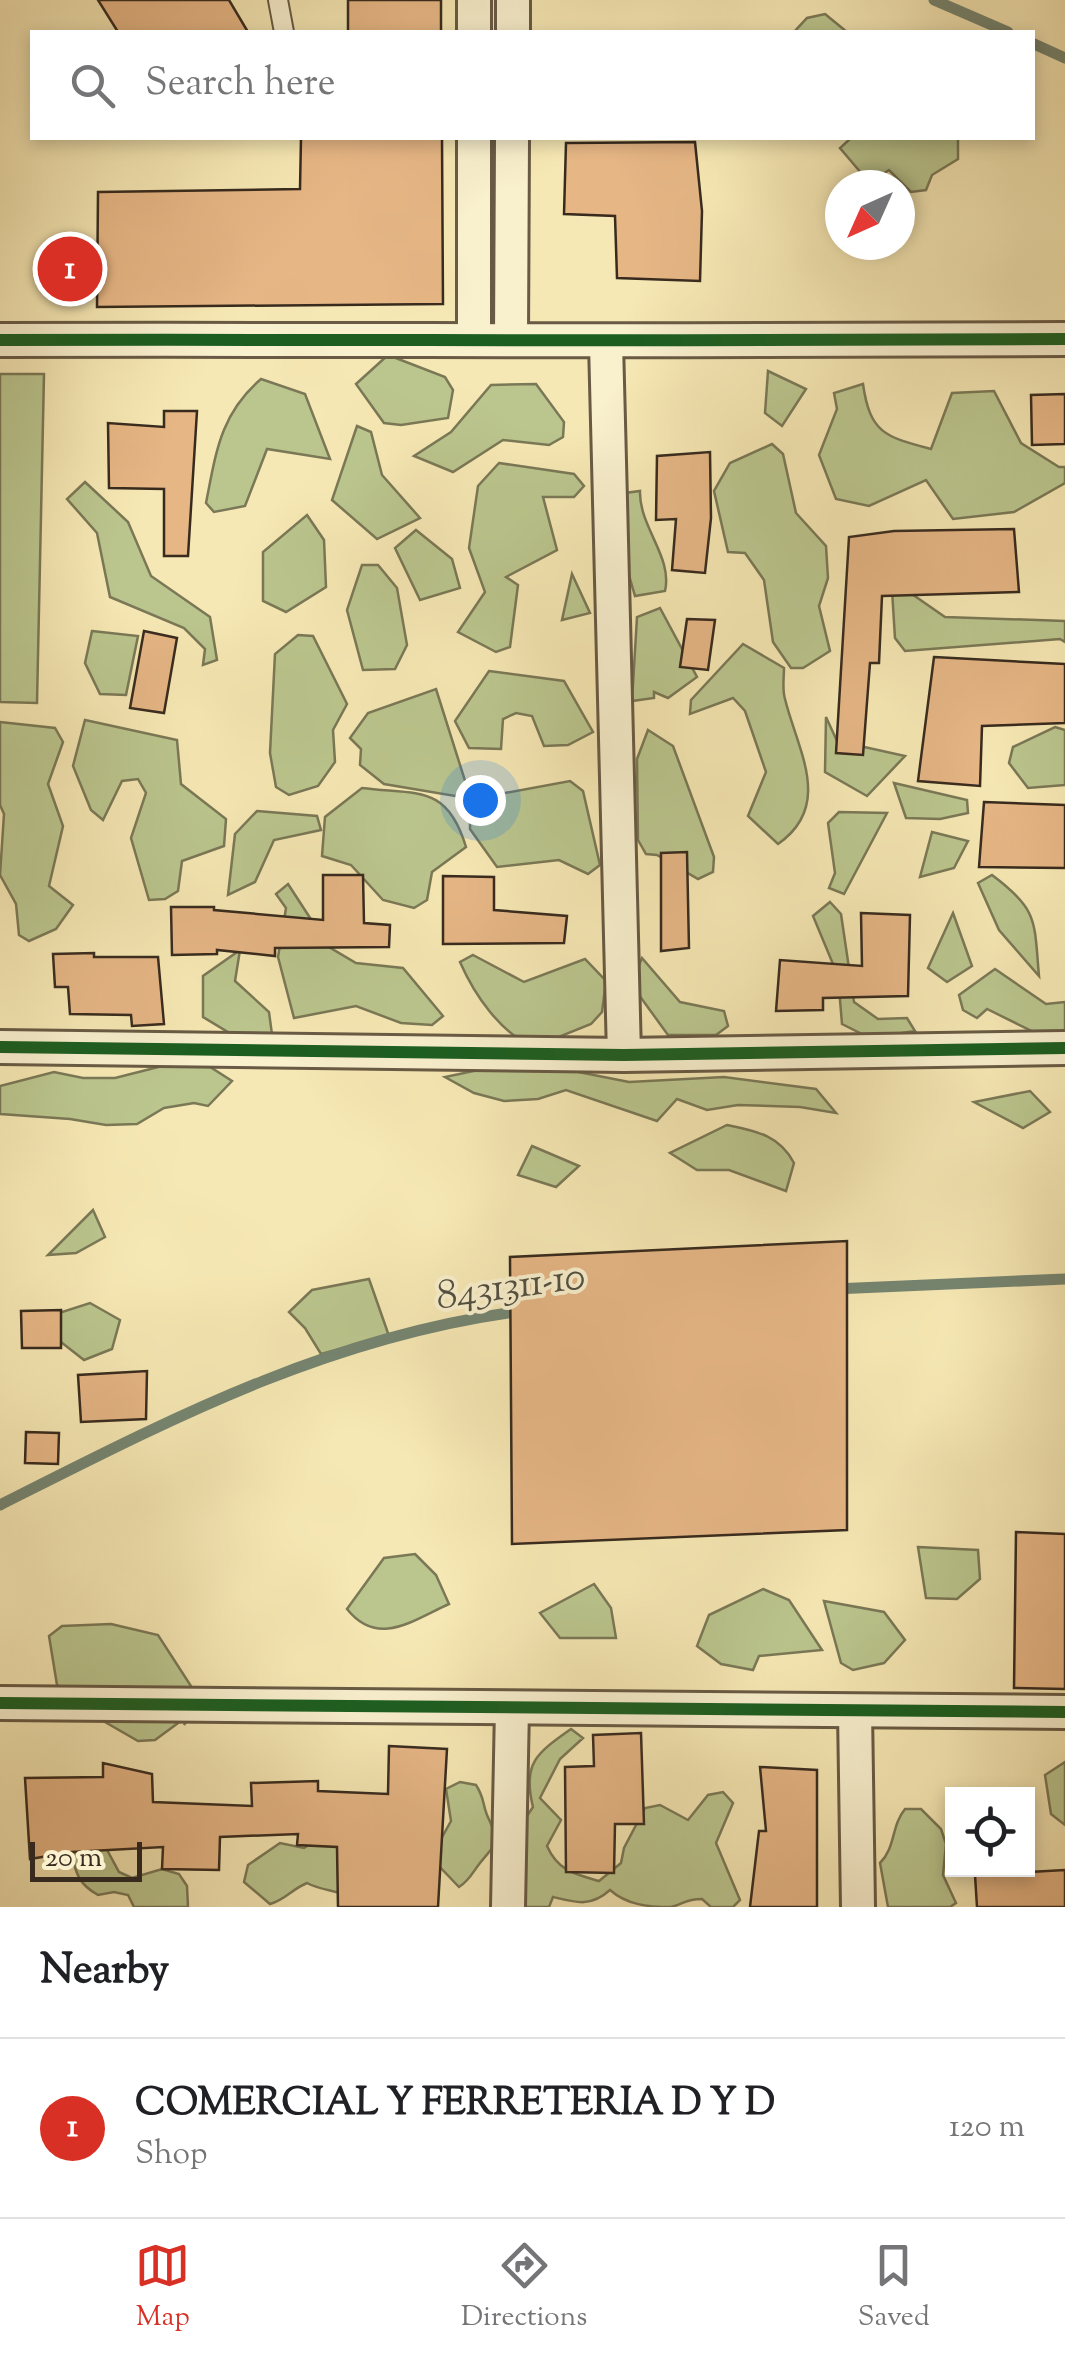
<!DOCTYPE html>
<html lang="en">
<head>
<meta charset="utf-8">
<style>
	body { margin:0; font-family:"Sorts Mill Goudy",serif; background:#f2f2f2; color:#202124 }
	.controls { position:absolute; right:30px; bottom:30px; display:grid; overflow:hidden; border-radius:0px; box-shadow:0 5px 15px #0003 }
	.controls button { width:90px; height:90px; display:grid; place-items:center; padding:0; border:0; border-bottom:2px solid #e0e0e0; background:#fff; color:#202124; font:50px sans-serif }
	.compass { position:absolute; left:825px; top:170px; width:90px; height:90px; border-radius:50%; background:#fff; box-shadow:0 5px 15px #0003; rotate:225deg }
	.scale { position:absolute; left:30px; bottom:25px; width:112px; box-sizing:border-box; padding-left:10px; border:5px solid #382b1e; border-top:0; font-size:28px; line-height:35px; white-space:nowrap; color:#382b1e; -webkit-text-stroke:8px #f9f0ce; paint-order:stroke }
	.you { position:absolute; left:480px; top:800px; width:35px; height:35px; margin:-25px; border:8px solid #fff; border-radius:50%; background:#1a73e8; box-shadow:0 0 0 15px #1a73e833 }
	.badge { display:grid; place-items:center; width:65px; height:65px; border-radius:50%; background:#d93025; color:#fff; font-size:32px; font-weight:700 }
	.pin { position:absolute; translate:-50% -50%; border:5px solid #fff; box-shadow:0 2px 10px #0006 }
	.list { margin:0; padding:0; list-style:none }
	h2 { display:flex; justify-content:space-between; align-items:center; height:130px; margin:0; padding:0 40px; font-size:42px }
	h2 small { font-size:32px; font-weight:400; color:#757577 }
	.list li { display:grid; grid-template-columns:65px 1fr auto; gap:30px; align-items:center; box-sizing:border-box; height:180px; padding:0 40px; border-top:2px solid #e0e0e0 }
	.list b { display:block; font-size:38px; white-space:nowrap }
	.list p { margin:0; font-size:32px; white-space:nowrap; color:#757577 }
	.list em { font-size:32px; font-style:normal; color:#757577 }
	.icon { flex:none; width:55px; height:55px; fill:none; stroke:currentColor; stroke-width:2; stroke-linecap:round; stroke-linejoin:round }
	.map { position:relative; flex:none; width:1065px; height:1907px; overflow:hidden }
	.search { position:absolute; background:#fff; box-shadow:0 5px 15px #0003; left:30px; right:30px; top:30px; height:110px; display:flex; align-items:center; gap:25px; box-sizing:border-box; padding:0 35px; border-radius:0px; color:#757577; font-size:38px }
	.sheet { height:310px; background:#fff }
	nav { display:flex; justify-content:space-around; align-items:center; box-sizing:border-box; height:140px; border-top:2px solid #e0e0e0; background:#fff; font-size:28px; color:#757577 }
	nav a { display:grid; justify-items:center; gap:5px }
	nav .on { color:#d93025 }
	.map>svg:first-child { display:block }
	.green { fill:#bbc68e; stroke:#7a7856; stroke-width:2.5 }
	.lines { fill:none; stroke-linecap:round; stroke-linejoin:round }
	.stream { stroke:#758571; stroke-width:11 }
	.building { fill:#e6b685; stroke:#382b1e; stroke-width:2.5 }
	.service-casing { stroke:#685a44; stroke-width:22 }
	.minor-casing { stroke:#685a44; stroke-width:38 }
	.service { stroke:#f9f0ce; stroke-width:18 }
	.minor { stroke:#f9f0ce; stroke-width:32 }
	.cycleway-casing { stroke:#f9f0ce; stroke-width:19 }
	.cycleway { stroke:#1b5e20; stroke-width:12 }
	.labels { text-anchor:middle; stroke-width:8; stroke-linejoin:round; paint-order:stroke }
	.water-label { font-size:40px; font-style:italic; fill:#515041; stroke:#f9f0ce }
</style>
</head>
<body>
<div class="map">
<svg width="1065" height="1907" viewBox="0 0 1065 1907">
	<rect width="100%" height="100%" fill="#f6e8b4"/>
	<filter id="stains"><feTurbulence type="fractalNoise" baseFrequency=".002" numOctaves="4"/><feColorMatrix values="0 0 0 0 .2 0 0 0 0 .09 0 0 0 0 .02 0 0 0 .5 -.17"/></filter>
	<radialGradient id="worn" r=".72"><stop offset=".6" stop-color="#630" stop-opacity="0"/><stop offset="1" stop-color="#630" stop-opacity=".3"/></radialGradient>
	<g class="green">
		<path d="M825,14L847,32H794L807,18Z"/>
		<path d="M851,138H958V159L932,175L926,190L911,192L889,170L877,178L862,174L840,148Z"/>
		<path d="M388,355L445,377L453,390L448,418L401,425L384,423L356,384Z"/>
		<path d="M768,371L806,389L782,426L765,413Z"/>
		<path d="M0,374H44L37,703L0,702Z"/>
		<path d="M261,379L305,394L330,459L267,449L245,506L214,512L206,503C216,453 220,414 261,379Z"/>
		<path d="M536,384L564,422L563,437L549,445L503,440L453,472L414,456L451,432L491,385Z"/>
		<path d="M863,384C870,433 885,437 931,449L952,393L994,391L1021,443L1059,467H1065V483L1014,512L953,519L926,480L869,506L836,499L819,455L837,409L834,393Z"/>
		<path d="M357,426L371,432L382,475L420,518L377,539L332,500Z"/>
		<path d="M772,444L783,454L796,513L826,546L828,578L819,606L830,651L803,668H791L773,642L764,580L745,553L728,552L714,491L730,463Z"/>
		<path d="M499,463L574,474L584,486L574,497H543L557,550L506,577L518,585L510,647L496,652L458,632L485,592L469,548L478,486Z"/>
		<path d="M85,482L128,522L151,576L210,617L217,660L203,665L205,649L184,628L110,597L97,533L67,499Z"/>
		<path d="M640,491C639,527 673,557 665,591L635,596L613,520L625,493Z"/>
		<path d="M307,515L324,540L326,587L286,612L263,601V552Z"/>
		<path d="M416,530L452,559L460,588L420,600L395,548Z"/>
		<path d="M362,565H378L397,588L407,645L395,669L363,670L347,610Z"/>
		<path d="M572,574L590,613L562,620Z"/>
		<path d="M891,574L909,592L945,617L1065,621V642L1060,639L905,651L895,638Z"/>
		<path d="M660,608L697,677L668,698L654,692V698L632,701L637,617Z"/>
		<path d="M92,631L138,636L126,695L100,694L85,663Z"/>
		<path d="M298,635L313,636L347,704L333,730L335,762L318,786L289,795L276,787L270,753L275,654Z"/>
		<path d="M743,644L784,668C784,678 782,689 785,699C797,749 834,805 778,844L748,816L766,772L745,711L733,698L690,714L691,700Z"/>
		<path d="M489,671L564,681L593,732L568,745L544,746L532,716L516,713L503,719L501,749L469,748L455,721Z"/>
		<path d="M436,689L467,787L455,796L384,784L360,765L361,749L350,738L368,713Z"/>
		<path d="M826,717L837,741L905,756L867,796L825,772Z"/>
		<path d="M85,720L177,740L181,784L226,819L224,846L182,861L178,891L165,899L149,900L131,838L146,793L138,779L122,781L103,820L91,810L73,766Z"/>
		<path d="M0,722L55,728L63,742L48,784L63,826L49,886L73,905L56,929L29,941L19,935L16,904L0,875L4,814L0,805Z"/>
		<path d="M1055,727L1065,730V785L1028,788L1009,763L1013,747Z"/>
		<path d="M648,730L673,746L714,857L713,872L698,879L657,855L646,854L638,840L637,759Z"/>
		<path d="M570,781L583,791L600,865L588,874L559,860L497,867L470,829V814L494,795Z"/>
		<path d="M894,783L967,800L968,813L940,819L906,818Z"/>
		<path d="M362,788C418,795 447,784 466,847L432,872L427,900L414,908L383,900L351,865L322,856L325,817Z"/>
		<path d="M257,811L317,816L321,830L274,840L255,882L228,895L235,834Z"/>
		<path d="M839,812L887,813L844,894L829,888L835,873L828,823Z"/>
		<path d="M932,832L968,841L954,868L920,877Z"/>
		<path d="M992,875C1039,910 1034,921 1039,976L999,930L978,883Z"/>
		<path d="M288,884L329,947L356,963L403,968L443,1016L432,1025L401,1023L356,1006L294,1018L278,957L286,908L276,894Z"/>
		<path d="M830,902L841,914L854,1002L878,1019L907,1018L915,1031L870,1038L842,1024L838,976L813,916Z"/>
		<path d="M953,913L972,966L947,982L928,968Z"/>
		<path d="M240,950L235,981L269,1012L273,1042L261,1052L203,1017V976Z"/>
		<path d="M473,955L524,982L585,959L606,981L602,1012L591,1024L534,1047C500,1033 474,994 460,962Z"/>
		<path d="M642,958L680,1002L724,1011L728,1026L716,1035H668L631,984Z"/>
		<path d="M995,969L1046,1004L1065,1002V1036L1050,1040L987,1009L977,1018L963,1010L959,995Z"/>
		<path d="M178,1062L207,1065L232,1081L208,1106L194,1103L164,1108L137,1124L106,1125L70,1119L0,1114V1086L54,1072L83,1078H115Z"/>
		<path d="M507,1064H538L629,1082L724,1077L816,1089L836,1113L800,1107L738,1105L707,1110L677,1099L657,1121L566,1090L538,1099L504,1101L474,1093L445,1077Z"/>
		<path d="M1030,1091L1050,1112L1023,1128L974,1102Z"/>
		<path d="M727,1125C756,1131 779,1135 794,1163L786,1191L729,1170H697L670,1153Z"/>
		<path d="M532,1146L579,1166L556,1187L518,1175Z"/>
		<path d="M93,1210L105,1237L76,1253L48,1255Z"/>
		<path d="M369,1279L389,1336L321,1354L305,1328L289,1312L312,1290Z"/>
		<path d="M90,1303L120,1320L112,1349L84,1360L34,1321Z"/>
		<path d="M918,1547L978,1550L980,1579L957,1599L926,1598Z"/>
		<path d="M415,1554L436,1575L449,1604C413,1620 378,1648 347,1609L384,1558Z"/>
		<path d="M594,1584L611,1608L616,1638H560L540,1613Z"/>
		<path d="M763,1589L789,1600L822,1650L759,1656L753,1670L721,1664L697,1646L709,1615Z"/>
		<path d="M824,1601L884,1612L905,1640L884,1663L853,1670L841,1663Z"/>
		<path d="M111,1624L158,1635L200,1700L184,1725L189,1715L155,1740L138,1741L79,1707L57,1685L49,1636L62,1626Z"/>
		<path d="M571,1729L583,1738L560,1759L540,1798L561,1820L547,1846C558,1871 575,1874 599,1881L621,1863L624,1848L645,1808L660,1805L688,1820L708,1795L723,1792L733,1803L716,1843L740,1900L733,1907H711L702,1899C684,1899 685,1904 671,1907C648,1907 627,1905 610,1890C591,1907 577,1903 553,1897L549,1907H516L525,1819L533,1807C522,1763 537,1753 571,1729Z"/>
		<path d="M1065,1762V1825L1051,1814L1045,1775Z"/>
		<path d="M460,1782L476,1785C485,1799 482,1803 487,1815C500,1845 501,1837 480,1863C472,1873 470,1880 459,1887L437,1864L436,1848L451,1821L446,1789Z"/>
		<path d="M905,1809H921L941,1829L946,1844L943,1875L956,1903L950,1907H888L880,1863C896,1847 891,1826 905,1809Z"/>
		<path d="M318,1839L343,1847L353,1898C337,1890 322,1891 307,1883C292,1889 285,1900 270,1904L244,1882L248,1865L280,1843L304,1848Z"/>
		<path d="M105,1846L119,1872L132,1878L162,1869L179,1874L187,1886L188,1907H134L128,1895L114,1892L98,1895C80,1885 76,1875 72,1855L77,1850Z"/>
	</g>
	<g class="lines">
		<g class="stream">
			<path d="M934,0L1008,32"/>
			<path d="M1032,43L1065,58"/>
			<path d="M834,1289L1065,1279"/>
			<path d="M0,1505C171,1419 329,1336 522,1311"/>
		</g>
	</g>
	<g class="building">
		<path d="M98,0H229L248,32H118Z"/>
		<rect x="348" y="0" width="93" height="32"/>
		<path d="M301,138H442L443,304L97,307L98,192L300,189Z"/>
		<path d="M695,142L702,211L700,281L617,278L615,216L564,214L566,143Z"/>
		<path d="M1065,394V444L1032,445L1031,395Z"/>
		<path d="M164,411H197L188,556H164V489L109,488L108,423L164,427Z"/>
		<path d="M710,452L711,518L705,573L672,570L676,519L656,520L657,456Z"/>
		<path d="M1014,529L1019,592L882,596L879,663H870L863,755L836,753L849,537L894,531Z"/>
		<path d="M687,619L715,620L708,670L680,667Z"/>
		<path d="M144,631L177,638L164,713L130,708Z"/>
		<path d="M934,657L1065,664V723L982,726L980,786L918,781Z"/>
		<path d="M984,802L1065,805V868L979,867Z"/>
		<path d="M687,852L689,948L661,951V853Z"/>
		<path d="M323,875H363L364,923L390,925L389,947L275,948V956L217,950V954L172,955L171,907H214V910L323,920Z"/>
		<path d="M443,876L494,877V910L567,916L564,943L443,944Z"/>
		<path d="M861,913L910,915L908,996L823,998V1010L776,1011L780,960L862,966Z"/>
		<path d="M94,953V957H158L164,1024L132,1026L131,1015L70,1014L68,987H55L53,954Z"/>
		<path d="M847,1241V1530L512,1544L510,1257Z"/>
		<path d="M61,1310V1348H22L21,1311Z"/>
		<path d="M147,1371L146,1419L81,1422L78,1375Z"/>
		<path d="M26,1432L59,1433L58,1464L25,1463Z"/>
		<path d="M1016,1532L1065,1534V1689L1014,1688Z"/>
		<path d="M641,1733L644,1824H615L614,1873L566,1872L565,1767L594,1766L593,1735Z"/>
		<path d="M389,1746L447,1749L438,1907H338L337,1847L297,1845L298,1834L220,1837L219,1870L162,1869L163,1847L72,1852L30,1859L25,1778L103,1777V1763L152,1774L153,1802L252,1806L251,1783L318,1781V1791L388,1794Z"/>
		<path d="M760,1767L817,1770V1907H750L759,1831H766Z"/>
		<path d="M1065,1870V1907H977L975,1875Z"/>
	</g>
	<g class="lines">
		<defs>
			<path id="service" d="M278,0L284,32"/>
			<g id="minor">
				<path d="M474,0V32"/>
				<path d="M513,32V0"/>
				<path d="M474,138V339"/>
				<path d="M511,339L512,138"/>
				<path d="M0,340C355,339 710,342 1065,339"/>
				<path d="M606,343L624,1055"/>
				<path d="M0,1047L624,1055L1065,1048"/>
				<path d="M0,1703L1065,1712"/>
				<path d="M855,1711L858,1907"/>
				<path d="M508,1907L512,1708"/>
			</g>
		</defs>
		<use href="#service" class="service-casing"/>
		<use href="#minor" class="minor-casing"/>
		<use href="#service" class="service"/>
		<use href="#minor" class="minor"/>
		<defs>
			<g id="cycleway">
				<path d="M0,340C355,339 710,342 1065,339"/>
				<path d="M0,1047L624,1055L1065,1048"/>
				<path d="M0,1703L1065,1712"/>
			</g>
		</defs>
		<use href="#cycleway" class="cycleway-casing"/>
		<use href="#cycleway" class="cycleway"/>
	</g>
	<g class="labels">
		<g class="water-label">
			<text transform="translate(510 1284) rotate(-8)" y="14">8431311-10</text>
		</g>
	</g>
	<rect width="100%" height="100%" filter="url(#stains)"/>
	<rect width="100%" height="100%" fill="url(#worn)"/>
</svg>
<div class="controls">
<button><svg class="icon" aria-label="locate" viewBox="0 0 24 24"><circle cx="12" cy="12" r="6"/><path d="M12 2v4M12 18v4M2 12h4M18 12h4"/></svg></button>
</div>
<svg class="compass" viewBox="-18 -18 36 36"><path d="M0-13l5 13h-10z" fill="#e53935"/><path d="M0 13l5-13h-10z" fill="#757577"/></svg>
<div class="scale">20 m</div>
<div class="you"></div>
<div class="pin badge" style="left:70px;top:269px">1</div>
<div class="search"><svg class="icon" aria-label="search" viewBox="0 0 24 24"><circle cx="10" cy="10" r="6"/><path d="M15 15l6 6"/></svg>Search here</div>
</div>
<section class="sheet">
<h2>Nearby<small></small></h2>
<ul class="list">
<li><span class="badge">1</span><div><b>COMERCIAL Y FERRETERIA D Y D</b><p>Shop</p></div><em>120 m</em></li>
</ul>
</section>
<nav>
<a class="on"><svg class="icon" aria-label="map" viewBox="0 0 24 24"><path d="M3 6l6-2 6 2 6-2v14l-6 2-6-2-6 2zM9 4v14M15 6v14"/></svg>Map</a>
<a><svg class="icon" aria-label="directions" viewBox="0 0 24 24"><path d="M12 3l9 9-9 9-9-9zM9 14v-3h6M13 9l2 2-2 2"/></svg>Directions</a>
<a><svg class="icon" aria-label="saved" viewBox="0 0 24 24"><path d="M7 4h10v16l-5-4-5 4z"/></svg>Saved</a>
</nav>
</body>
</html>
